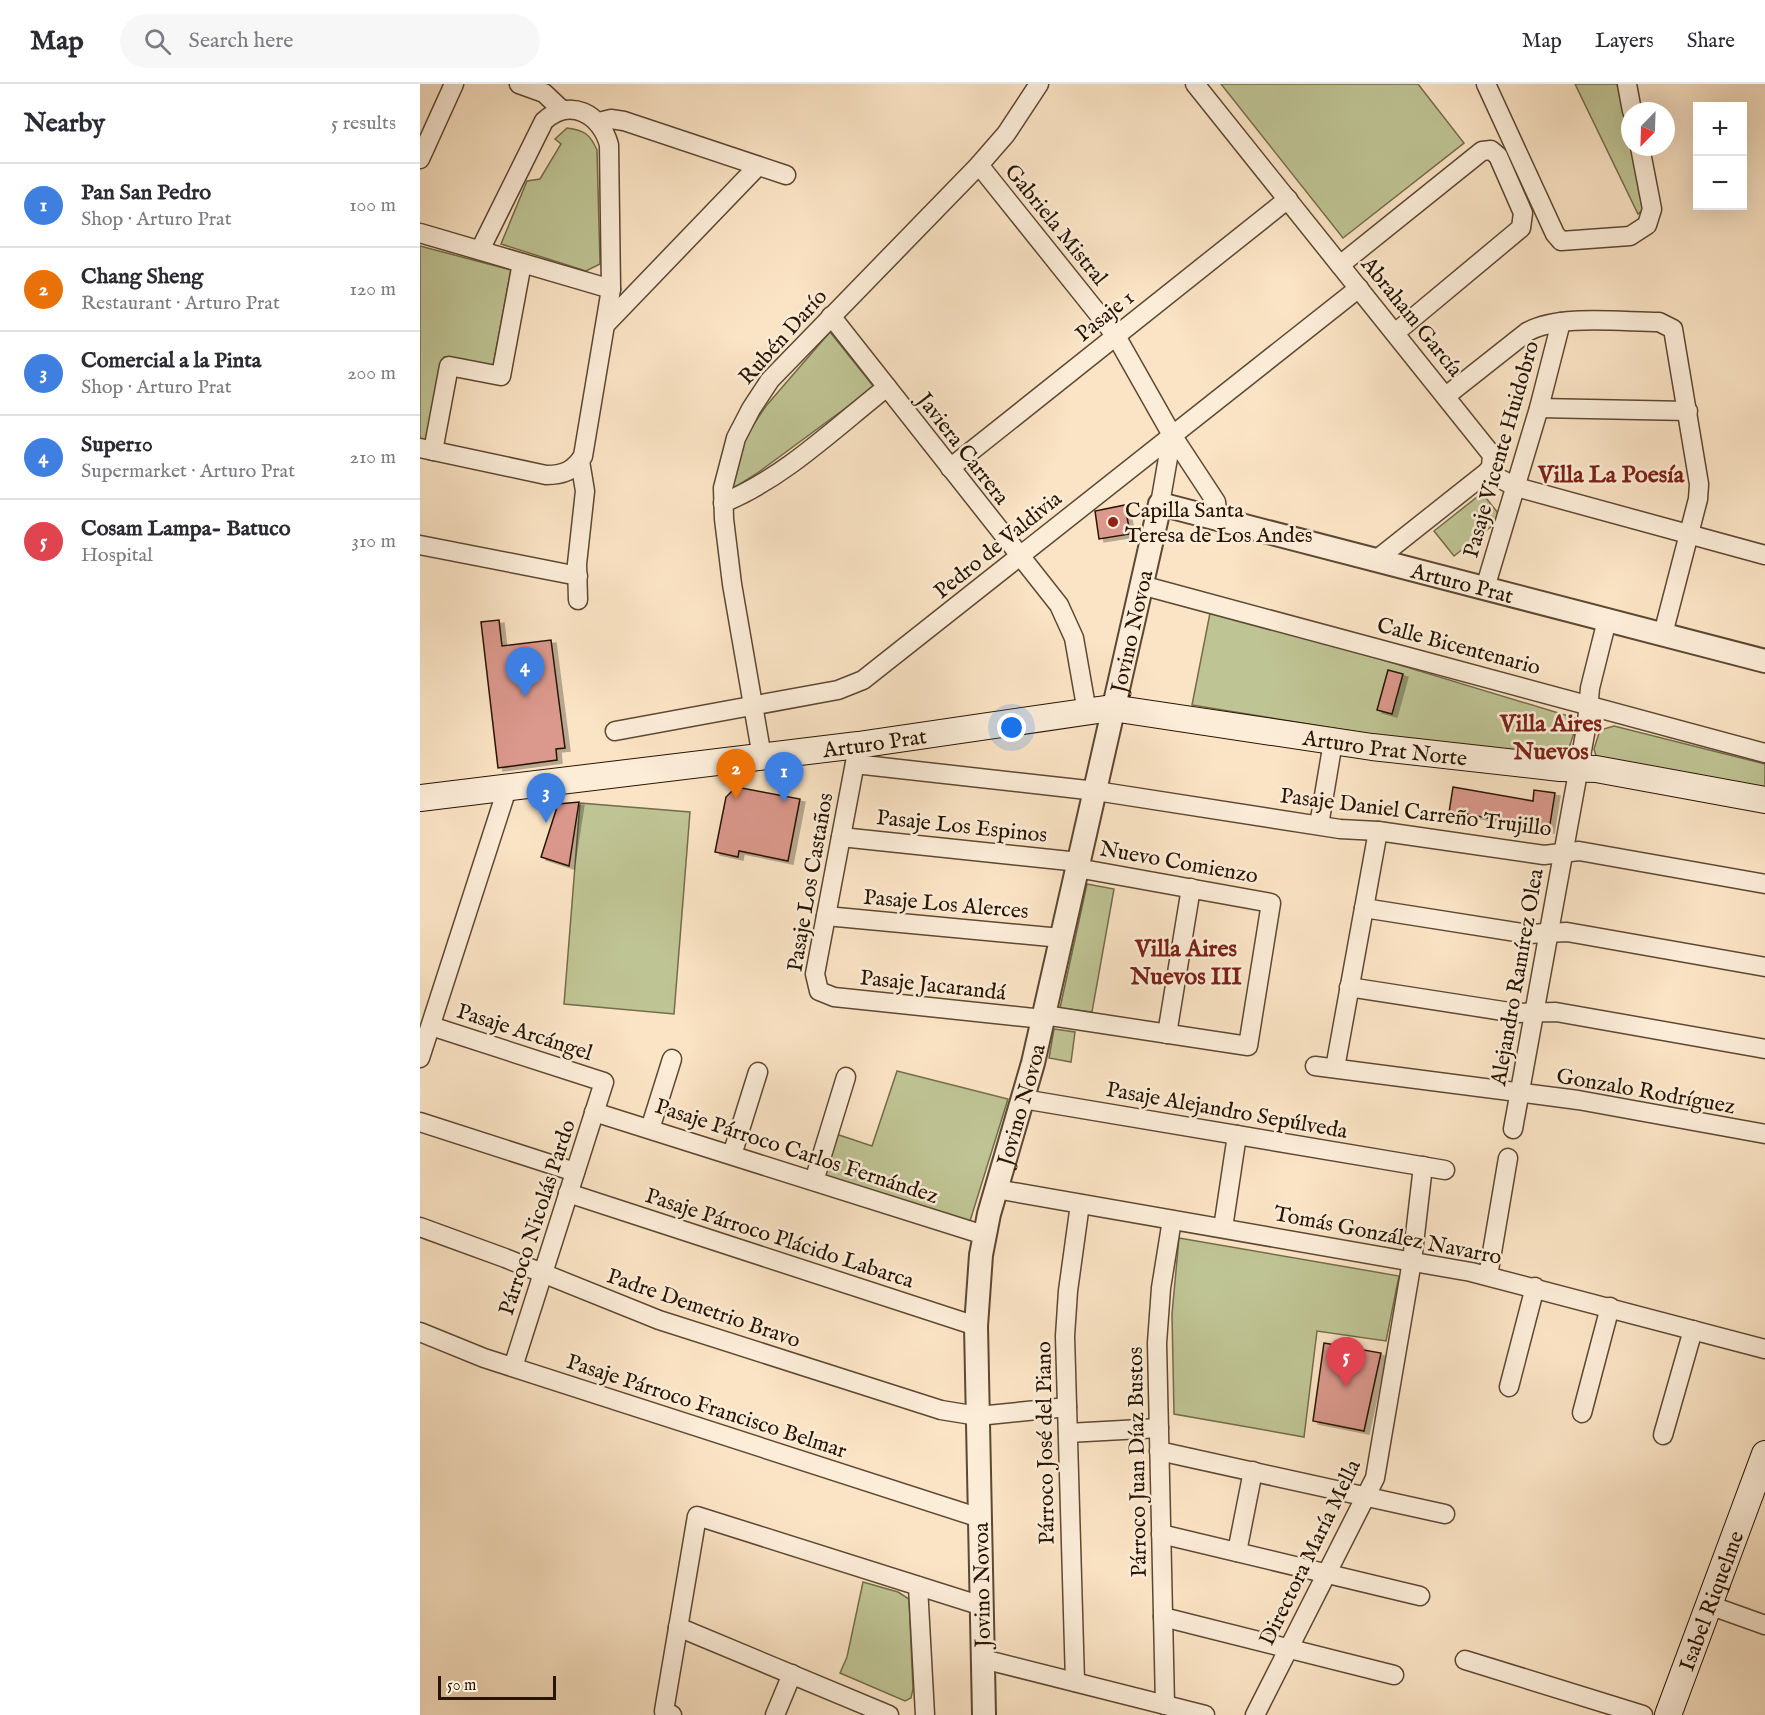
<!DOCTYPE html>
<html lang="en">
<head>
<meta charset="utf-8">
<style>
	body { margin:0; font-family:"IM FELL English",serif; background:#f7f7f7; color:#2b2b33 }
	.controls { position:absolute; right:18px; top:18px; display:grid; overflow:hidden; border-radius:0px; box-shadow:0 6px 24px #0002 }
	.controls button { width:54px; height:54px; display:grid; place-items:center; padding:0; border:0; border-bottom:2px solid #e1e1e2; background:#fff; color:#2b2b33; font:30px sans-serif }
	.compass { position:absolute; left:1201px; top:18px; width:54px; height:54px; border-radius:50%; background:#fff; box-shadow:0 6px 24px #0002; rotate:203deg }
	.scale { position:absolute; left:18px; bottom:15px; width:118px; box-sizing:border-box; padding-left:6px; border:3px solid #281400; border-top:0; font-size:16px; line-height:21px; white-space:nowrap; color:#281400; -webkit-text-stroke:4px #fcedd9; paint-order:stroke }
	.you { position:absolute; left:592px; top:644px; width:21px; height:21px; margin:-15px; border:4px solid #fff; border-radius:50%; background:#1a73e8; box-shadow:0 0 0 9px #1a73e833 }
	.badge { display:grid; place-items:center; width:39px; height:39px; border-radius:50%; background:#8f2418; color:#fff; font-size:20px; font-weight:700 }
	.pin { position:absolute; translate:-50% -50px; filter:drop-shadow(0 2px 3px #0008) }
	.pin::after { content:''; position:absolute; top:32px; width:21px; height:18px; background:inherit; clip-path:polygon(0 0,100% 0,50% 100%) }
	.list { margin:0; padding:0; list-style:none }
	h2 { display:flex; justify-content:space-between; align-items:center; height:78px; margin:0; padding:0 24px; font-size:26px }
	h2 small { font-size:20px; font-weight:400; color:#7c7c81 }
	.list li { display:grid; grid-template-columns:39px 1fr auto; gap:18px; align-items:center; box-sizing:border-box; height:84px; padding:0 24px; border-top:2px solid #e1e1e2 }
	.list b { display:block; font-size:22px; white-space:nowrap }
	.list p { margin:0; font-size:20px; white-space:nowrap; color:#7c7c81 }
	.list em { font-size:20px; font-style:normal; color:#7c7c81 }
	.icon { flex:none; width:33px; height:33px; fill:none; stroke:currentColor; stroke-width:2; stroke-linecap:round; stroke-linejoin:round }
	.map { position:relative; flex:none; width:1345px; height:1631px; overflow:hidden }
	header { display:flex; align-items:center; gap:36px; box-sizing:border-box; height:84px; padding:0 30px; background:#fff; border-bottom:2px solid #e1e1e2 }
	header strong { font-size:28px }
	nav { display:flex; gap:33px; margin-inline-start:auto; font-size:21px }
	.search { width:420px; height:54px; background:#f7f7f7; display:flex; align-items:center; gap:15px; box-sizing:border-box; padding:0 21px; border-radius:33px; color:#7c7c81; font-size:22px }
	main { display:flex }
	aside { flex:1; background:#fff }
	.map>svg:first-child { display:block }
	.green { fill:#bfc494; stroke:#746c4a; stroke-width:1.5 }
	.building { fill:#db988c; stroke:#281400; stroke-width:1.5; filter:url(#shadow) }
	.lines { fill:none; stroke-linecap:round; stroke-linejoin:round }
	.minor-casing { stroke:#5d4831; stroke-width:21 }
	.tertiary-casing { stroke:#5d4831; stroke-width:26 }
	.secondary-casing { stroke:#281400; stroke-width:28 }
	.minor { stroke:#fcedd9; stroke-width:18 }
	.tertiary { stroke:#fcedd9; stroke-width:22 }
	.secondary { stroke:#fcedd9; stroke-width:26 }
	.poi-dot { fill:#8f2418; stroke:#fcedd9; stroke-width:2 }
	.labels { text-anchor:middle; stroke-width:5; stroke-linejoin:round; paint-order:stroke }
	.street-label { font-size:22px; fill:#281400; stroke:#fcedd9 }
	.poi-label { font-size:22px; fill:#281400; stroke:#fcedd9; text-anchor:start }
	.neighbourhood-label { font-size:24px; font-weight:bold; fill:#7a1f14; stroke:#fcedd9 }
</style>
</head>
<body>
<header>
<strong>Map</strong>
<div class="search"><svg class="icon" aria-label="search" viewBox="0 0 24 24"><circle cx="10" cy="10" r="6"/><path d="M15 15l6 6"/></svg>Search here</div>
<nav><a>Map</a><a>Layers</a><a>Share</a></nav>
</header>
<main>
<aside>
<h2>Nearby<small>5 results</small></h2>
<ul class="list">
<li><span class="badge" style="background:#3f7fe0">1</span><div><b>Pan San Pedro</b><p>Shop · Arturo Prat</p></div><em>100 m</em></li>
<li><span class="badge" style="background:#e8710a">2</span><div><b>Chang Sheng</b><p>Restaurant · Arturo Prat</p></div><em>120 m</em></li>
<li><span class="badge" style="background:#3f7fe0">3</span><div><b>Comercial a la Pinta</b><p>Shop · Arturo Prat</p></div><em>200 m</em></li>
<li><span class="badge" style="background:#3f7fe0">4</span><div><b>Super10</b><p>Supermarket · Arturo Prat</p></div><em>210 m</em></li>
<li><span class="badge" style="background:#e0444e">5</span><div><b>Cosam Lampa- Batuco</b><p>Hospital</p></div><em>310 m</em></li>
</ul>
</aside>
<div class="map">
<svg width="1345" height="1631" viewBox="0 0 1345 1631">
	<defs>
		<filter id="shadow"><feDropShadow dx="5" dy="3" stdDeviation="0" flood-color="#0004"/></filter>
	</defs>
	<rect width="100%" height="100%" fill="#fbe4c5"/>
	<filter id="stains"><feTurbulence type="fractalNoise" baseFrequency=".00333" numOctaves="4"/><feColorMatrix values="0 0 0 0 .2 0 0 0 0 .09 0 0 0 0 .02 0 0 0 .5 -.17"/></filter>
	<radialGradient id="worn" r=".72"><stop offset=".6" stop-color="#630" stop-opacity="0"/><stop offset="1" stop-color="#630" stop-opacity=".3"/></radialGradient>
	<g class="green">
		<path d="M801,0H998L1044,59L923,154Z"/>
		<path d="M1155,0H1197L1225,124L1218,130Z"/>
		<path d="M147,44C164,46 170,50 177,66L180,180L166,187L81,160L107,97L120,95L141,60L135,55Z"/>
		<path d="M0,162L91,186L73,282L24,273L5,358L0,356Z"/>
		<path d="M410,248L454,303L336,390L312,405L320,361L346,322Z"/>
		<path d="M1062,409L1082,434L1034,472L1014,447Z"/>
		<path d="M791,524L1155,634V646L1146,673L998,658L772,621Z"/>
		<path d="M1194,642L1345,680V703L1177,675L1174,665L1180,646Z"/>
		<path d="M160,719L270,728L254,930L144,920Z"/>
		<path d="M667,800L694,805L672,928L640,924Z"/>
		<path d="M634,945L655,948L651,978L629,974Z"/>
		<path d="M477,987L588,1015L550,1137L402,1091L416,1050L452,1062Z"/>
		<path d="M759,1154L979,1192L966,1257L897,1247L884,1353L754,1330L752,1230Z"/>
		<path d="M443,1498L478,1508L489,1515L493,1605L491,1614L485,1617L420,1589L427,1573Z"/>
	</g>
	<g class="building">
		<path d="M705,421L710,450L679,455L675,427Z"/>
		<path d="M79,536L82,562L131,556L145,664L136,665L137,676L78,684L61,538Z"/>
		<path d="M968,586L983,590L972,630L957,626Z"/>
		<path d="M316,703L380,715L368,777L319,767L318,773L295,768L306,713Z"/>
		<path d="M1033,703L1113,717L1114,706L1135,709L1129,746L1047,730L1045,738L1028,735Z"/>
		<path d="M159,718L149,782L121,773L138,720Z"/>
		<path d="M904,1259L961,1269L944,1347L893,1337Z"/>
	</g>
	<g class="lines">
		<defs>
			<g id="minor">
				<path d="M99,0L124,9L142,26"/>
				<path d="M775,0L1072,371L1071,383L1067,388L956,476"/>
				<path d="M1066,0L1135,150L1141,157L1210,152L1227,141L1232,125L1220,63"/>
				<path d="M1207,0L1212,27"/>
				<path d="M179,38L191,35L204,37L366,91"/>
				<path d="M0,75L34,0"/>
				<path d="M559,81L696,252L752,351L796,418L798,435"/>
				<path d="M0,149L191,205"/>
				<path d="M920,181L1062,67L1071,66L1078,72L1103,129L1101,144L975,249"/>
				<path d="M411,232L639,521L654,554L667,628"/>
				<path d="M187,239L338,82"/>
				<path d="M1026,312L1107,248C1139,230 1201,238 1239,238L1253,245L1279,400L1278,415L1243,550"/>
				<path d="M1119,324L1268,327"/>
				<path d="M0,364L126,391C143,391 154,387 163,372L191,205L189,61C181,30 150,13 124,37L60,166"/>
				<path d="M13,367L29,282L81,292L102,179"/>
				<path d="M530,384L868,115"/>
				<path d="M1067,388L1096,403L1345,471"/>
				<path d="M303,419C364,394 415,344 467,303"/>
				<path d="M740,420L752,351"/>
				<path d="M0,461L158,492"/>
				<path d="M721,501L1345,669"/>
				<path d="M1065,504L1119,324L1141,238"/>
				<path d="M158,516L157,480L165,407L160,377"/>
				<path d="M195,647L418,606L443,596L939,204"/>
				<path d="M437,668L395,890L399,907L414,913L623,935"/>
				<path d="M342,673L312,500L304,435L303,404L316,354L331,325L350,296L559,81L586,50L619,0"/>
				<path d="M435,680L676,707L920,745L958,747L1124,771L1159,767L1345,800"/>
				<path d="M899,741L913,658"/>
				<path d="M421,753L659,778"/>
				<path d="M944,824L1108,850L1147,848L1345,883"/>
				<path d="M406,832L641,854"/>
				<path d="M929,903L1096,929L1136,928L1345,965"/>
				<path d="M624,931L828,962L851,819L657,784"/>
				<path d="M11,942L184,998L93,1283"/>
				<path d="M747,950L771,804"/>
				<path d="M0,974L87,705"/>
				<path d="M895,982L1158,1016L1345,1050"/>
				<path d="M915,984L958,747"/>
				<path d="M603,1015L1025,1086"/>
				<path d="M174,1028L564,1151"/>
				<path d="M0,1038L155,1088"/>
				<path d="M230,1045L252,975"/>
				<path d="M1093,1045L1167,639L1170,604L1187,536"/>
				<path d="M312,1071L338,988"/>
				<path d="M394,1097L426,993"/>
				<path d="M576,1105L1051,1188L1345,1265"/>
				<path d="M148,1109L556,1242"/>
				<path d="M0,1143L85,1174L239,1236L521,1326L558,1332L647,1323"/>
				<path d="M803,1144L817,1051"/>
				<path d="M1068,1192L1088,1074"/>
				<path d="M0,1248L64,1274L560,1434"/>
				<path d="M1089,1303L1115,1203"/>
				<path d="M1162,1329L1190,1223"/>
				<path d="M648,1349L739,1344"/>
				<path d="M1243,1351L1273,1246"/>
				<path d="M739,1367L1025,1430"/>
				<path d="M741,1450L1000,1512"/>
				<path d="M817,1468L833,1387"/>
				<path d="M498,1502L505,1631"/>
				<path d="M1289,1521L1345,1541"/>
				<path d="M743,1533L974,1591"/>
				<path d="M258,1543L469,1631"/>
				<path d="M563,1575L785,1631"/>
				<path d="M1045,1576L1223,1631"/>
				<path d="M655,1598L645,1252L648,1207L660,1120"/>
				<path d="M745,1621L737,1259L741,1204L752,1136"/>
				<path d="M252,1631L244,1627L277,1432L562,1522"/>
				<path d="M355,1631L372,1590"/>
				<path d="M835,1631L955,1394L992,1177L1003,1082"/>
			</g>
			<g id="tertiary">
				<path id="s1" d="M564,1631L556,1242L561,1171L569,1130L613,979L740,420L1345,577"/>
			</g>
			<g id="secondary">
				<path id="s2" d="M0,714L438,661L692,624L952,663L1140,684L1176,685L1345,716"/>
				<path id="s3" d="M1248,1631L1345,1370"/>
			</g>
		</defs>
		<use href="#minor" class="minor-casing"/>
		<use href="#tertiary" class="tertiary-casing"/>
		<use href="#secondary" class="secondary-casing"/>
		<use href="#minor" class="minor"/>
		<use href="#tertiary" class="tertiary"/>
		<use href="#secondary" class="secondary"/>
	</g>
	<circle class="poi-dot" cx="693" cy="438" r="6"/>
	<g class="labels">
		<g class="street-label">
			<text transform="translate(637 140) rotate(51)" y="8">Gabriela Mistral</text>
			<text transform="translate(684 231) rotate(-39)" y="8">Pasaje 1</text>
			<text transform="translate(993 232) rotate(51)" y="8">Abraham García</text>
			<text transform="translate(362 252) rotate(-48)" y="8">Rubén Darío</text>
			<text transform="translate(544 364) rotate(52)" y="8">Javiera Carrera</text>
			<text transform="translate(1080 365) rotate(-74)" y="8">Pasaje Vicente Huidobro</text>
			<text transform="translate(577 460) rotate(-39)" y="8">Pedro de Valdivia</text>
			<text dy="8" stroke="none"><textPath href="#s1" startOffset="1545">Arturo Prat</textPath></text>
			<text dy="8" stroke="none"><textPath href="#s1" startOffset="1102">Jovino Novoa</textPath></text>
			<text transform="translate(1039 561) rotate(15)" y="8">Calle Bicentenario</text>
			<text dy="8" stroke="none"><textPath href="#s2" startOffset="458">Arturo Prat</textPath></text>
			<text dy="8" stroke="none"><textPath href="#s2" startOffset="974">Arturo Prat Norte</textPath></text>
			<text transform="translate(996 727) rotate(7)" y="8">Pasaje Daniel Carreño Trujillo</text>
			<text transform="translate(542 741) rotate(6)" y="8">Pasaje Los Espinos</text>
			<text transform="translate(759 777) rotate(10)" y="8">Nuevo Comienzo</text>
			<text transform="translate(389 798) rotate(-80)" y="8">Pasaje Los Castaños</text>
			<text transform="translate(526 819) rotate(5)" y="8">Pasaje Los Alerces</text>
			<text transform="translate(1096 893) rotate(-80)" y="8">Alejandro Ramírez Olea</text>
			<text transform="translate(513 900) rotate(6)" y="8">Pasaje Jacarandá</text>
			<text transform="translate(105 947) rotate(18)" y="8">Pasaje Arcángel</text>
			<text transform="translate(1226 1006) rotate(10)" y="8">Gonzalo Rodríguez</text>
			<text dy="8" stroke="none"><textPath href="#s1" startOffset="616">Jovino Novoa</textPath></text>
			<text transform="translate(807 1025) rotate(10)" y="8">Pasaje Alejandro Sepúlveda</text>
			<text transform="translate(377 1066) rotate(18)" y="8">Pasaje Párroco Carlos Fernández</text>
			<text transform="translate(116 1133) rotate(-72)" y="8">Párroco Nicolás Pardo</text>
			<text transform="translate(968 1150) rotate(11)" y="8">Tomás González Navarro</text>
			<text transform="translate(360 1153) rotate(18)" y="8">Pasaje Párroco Plácido Labarca</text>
			<text transform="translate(284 1223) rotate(19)" y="8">Padre Demetrio Bravo</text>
			<text transform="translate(287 1321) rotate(18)" y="8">Pasaje Párroco Francisco Belmar</text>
			<text transform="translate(624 1359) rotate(-91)" y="8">Párroco José del Piano</text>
			<text transform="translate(716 1378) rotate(-91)" y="8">Párroco Juan Díaz Bustos</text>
			<text transform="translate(889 1468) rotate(-64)" y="8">Directora María Mella</text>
			<text transform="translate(561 1501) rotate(-91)" y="8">Jovino Novoa</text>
			<text dy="8" stroke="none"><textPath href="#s3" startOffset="122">Isabel Riquelme</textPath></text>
		</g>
		<g class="poi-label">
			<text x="705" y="433">Capilla Santa<tspan x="705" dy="25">Teresa de Los Andes</tspan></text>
		</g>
		<g class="neighbourhood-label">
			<text x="1191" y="398">Villa La Poesía</text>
			<text x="1131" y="647">Villa Aires<tspan x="1131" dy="28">Nuevos</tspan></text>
			<text x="766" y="872">Villa Aires<tspan x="766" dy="28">Nuevos III</tspan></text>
		</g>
	</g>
	<rect width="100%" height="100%" filter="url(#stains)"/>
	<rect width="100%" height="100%" fill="url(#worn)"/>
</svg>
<div class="controls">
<button>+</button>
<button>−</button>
</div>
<svg class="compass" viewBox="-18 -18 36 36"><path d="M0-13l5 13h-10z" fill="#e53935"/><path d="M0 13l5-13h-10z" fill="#7c7c81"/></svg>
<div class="scale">50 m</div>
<div class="you"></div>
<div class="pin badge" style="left:364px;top:718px;background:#3f7fe0">1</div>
<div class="pin badge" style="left:316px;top:715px;background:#e8710a">2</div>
<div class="pin badge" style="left:126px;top:739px;background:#3f7fe0">3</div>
<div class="pin badge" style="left:105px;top:613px;background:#3f7fe0">4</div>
<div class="pin badge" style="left:926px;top:1303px;background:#e0444e">5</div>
</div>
</main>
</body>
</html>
